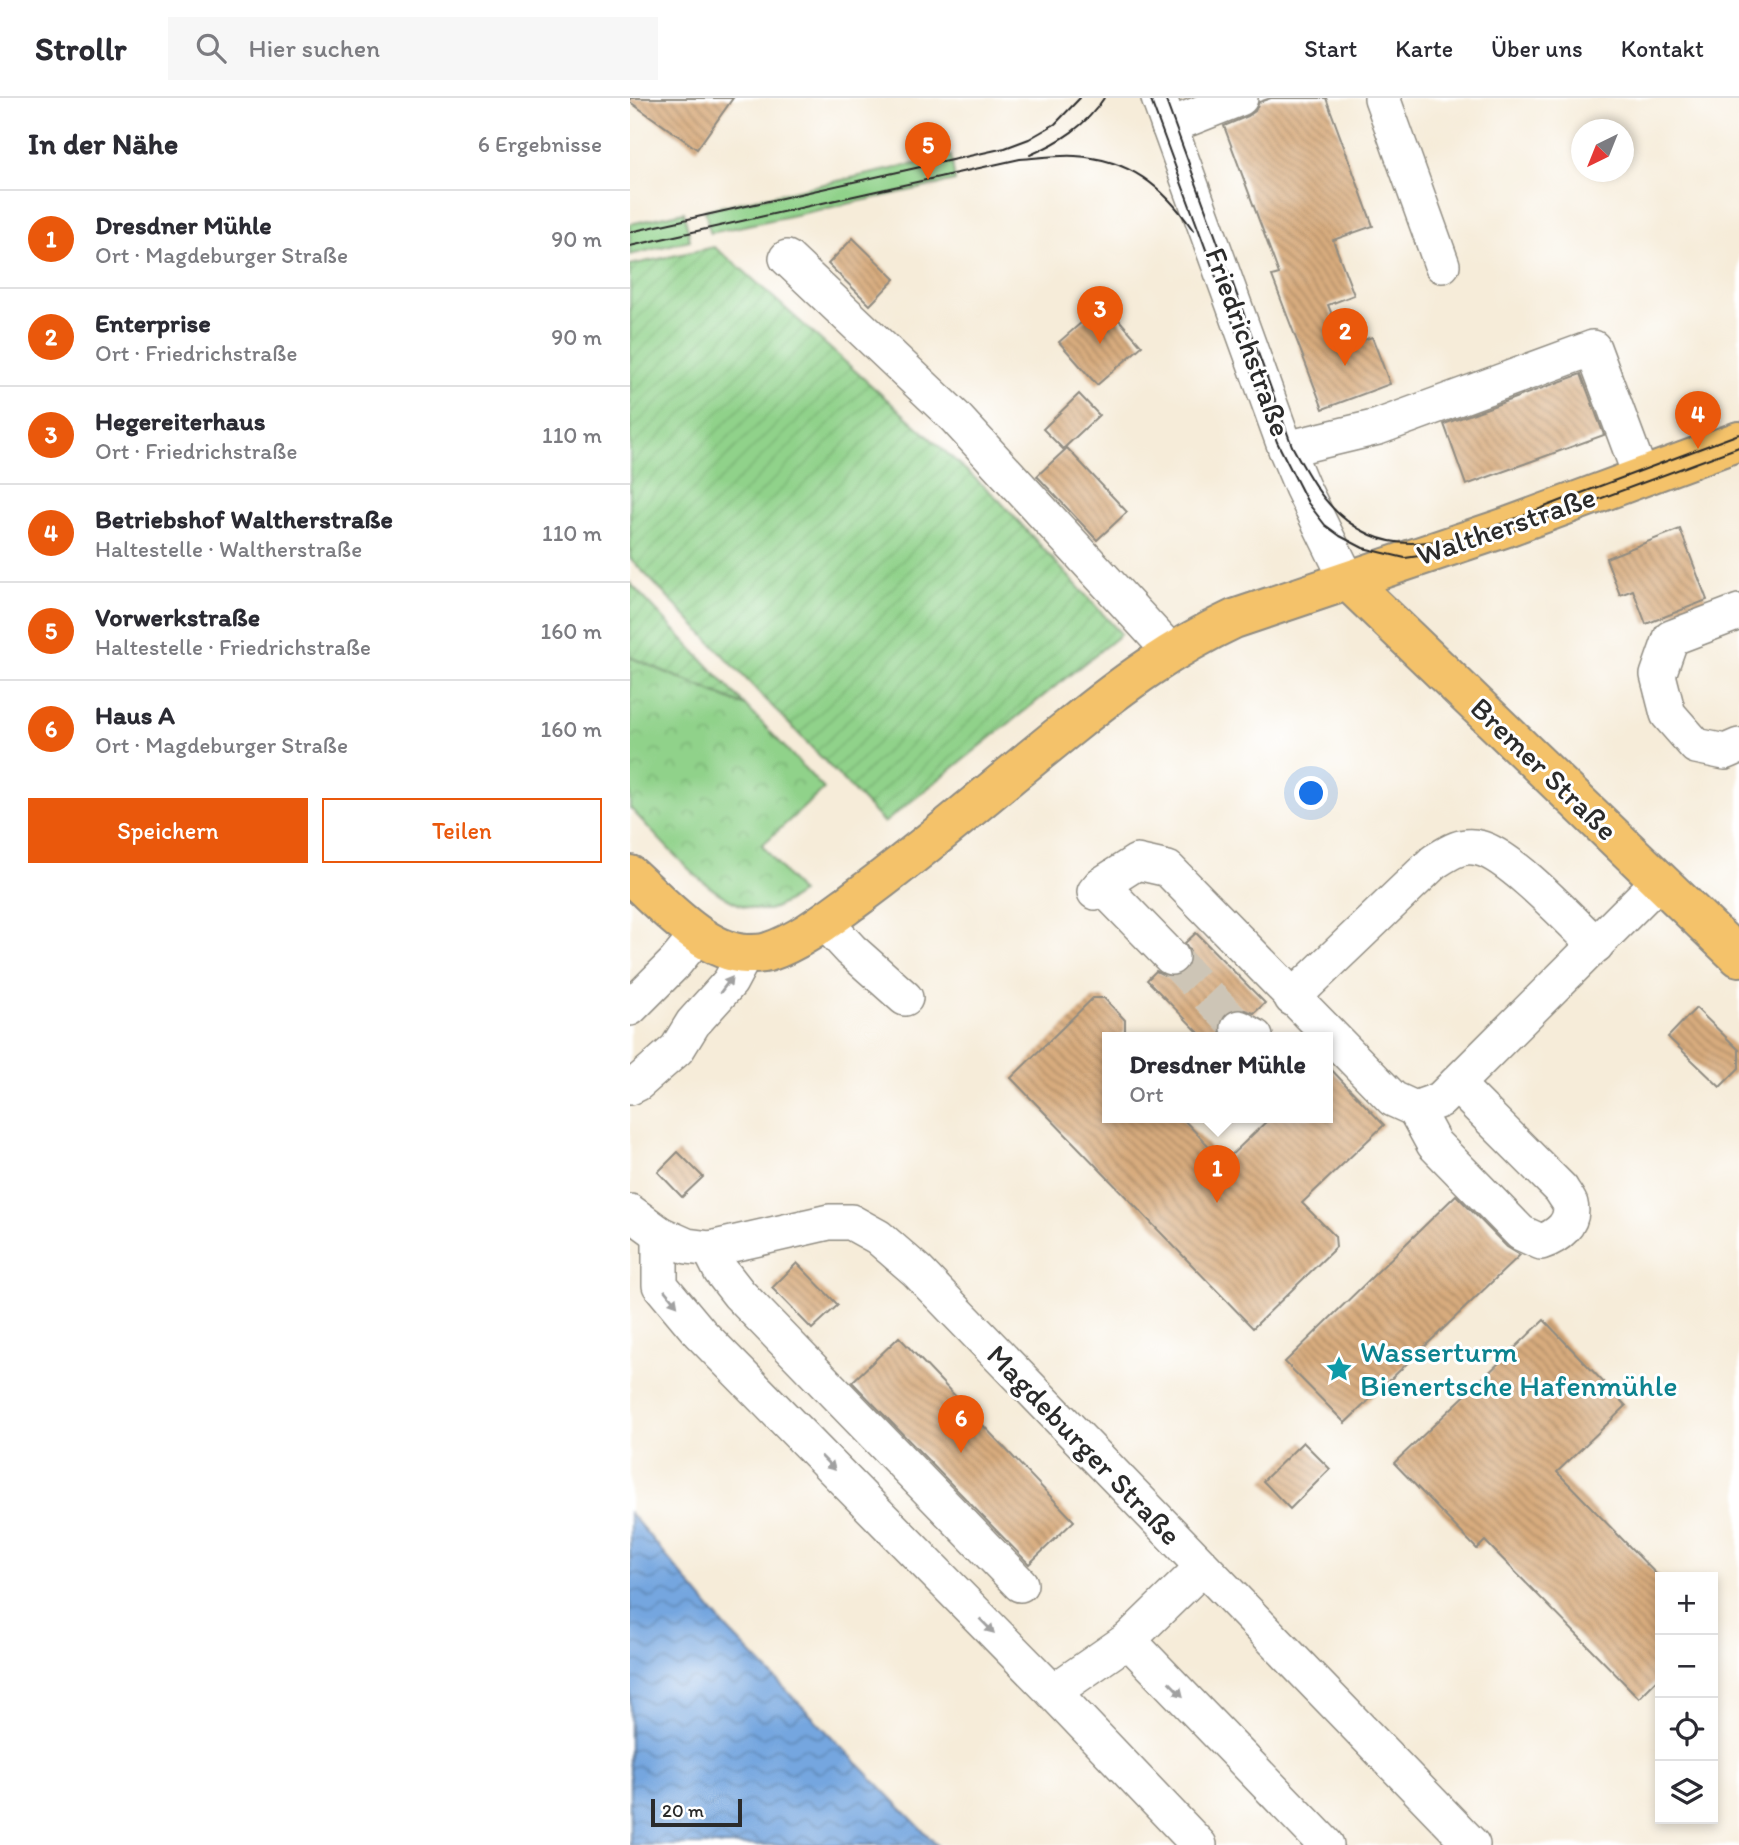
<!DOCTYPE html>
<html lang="de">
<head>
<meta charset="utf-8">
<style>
	body { margin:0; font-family:Itim,sans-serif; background:#f7f7f7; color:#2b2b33 }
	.controls { position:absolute; right:21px; bottom:21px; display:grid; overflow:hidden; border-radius:0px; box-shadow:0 4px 10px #0003 }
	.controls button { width:63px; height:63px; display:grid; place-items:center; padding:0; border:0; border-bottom:2px solid #e1e1e2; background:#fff; color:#2b2b33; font:35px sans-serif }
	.compass { position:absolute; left:941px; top:21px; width:63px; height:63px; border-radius:50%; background:#fff; box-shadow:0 4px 10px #0003; rotate:223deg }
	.scale { position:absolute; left:21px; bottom:18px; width:91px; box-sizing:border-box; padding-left:7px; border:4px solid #2b2b2b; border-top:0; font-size:19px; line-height:24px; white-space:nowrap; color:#2b2b2b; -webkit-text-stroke:5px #fff; paint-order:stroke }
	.you { position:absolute; left:682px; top:696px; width:24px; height:24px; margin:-18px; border:5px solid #fff; border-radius:50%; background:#1a73e8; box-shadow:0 0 0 10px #1a73e833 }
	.badge { display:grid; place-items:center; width:46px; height:46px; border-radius:50%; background:#ea580c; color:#fff; font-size:23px; font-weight:700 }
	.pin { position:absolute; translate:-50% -58px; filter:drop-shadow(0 2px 4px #0008) }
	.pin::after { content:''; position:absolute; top:37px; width:24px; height:21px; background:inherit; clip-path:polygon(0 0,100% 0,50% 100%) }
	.popup { position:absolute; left:472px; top:934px; width:231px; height:91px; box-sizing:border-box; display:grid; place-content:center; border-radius:0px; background:#fff; filter:drop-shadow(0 2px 5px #0005); font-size:23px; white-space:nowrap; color:#7c7c81 }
	.popup b { font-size:26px; color:#2b2b33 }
	.popup::after { content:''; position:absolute; left:50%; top:100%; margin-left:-14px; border:14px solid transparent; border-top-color:#fff }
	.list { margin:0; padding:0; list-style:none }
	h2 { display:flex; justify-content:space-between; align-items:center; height:91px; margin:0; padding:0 28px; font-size:30px }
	h2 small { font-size:23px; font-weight:400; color:#7c7c81 }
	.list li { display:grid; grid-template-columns:46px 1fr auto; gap:21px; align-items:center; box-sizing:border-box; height:98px; padding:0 28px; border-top:2px solid #e1e1e2 }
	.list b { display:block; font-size:26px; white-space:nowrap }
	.list p { margin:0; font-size:23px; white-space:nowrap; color:#7c7c81 }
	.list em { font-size:23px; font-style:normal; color:#7c7c81 }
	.actions { display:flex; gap:14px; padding:21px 28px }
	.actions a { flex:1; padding:16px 0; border:2px solid #ea580c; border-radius:0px; text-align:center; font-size:24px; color:#ea580c }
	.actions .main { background:#ea580c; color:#fff }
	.icon { flex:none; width:38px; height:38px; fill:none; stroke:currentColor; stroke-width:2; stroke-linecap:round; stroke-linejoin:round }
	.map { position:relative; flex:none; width:1109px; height:1747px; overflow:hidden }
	header { display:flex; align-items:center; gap:42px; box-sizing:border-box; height:98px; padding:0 35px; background:#fff; border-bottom:2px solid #e1e1e2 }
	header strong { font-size:33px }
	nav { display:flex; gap:38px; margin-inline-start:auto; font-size:24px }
	.search { width:490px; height:63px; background:#f7f7f7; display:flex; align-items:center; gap:18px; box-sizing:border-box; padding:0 24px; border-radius:0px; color:#7c7c81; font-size:26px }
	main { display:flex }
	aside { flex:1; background:#fff }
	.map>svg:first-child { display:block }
	.grass { fill:#90d28a; stroke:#5e7e5a; stroke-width:2 }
	.park { fill:url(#park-crowns); stroke:#5e7e5a; stroke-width:2 }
	.garden { fill:url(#garden-furrows); stroke:#5e7e5a; stroke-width:2 }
	.water { fill:url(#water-waves); stroke:#506885; stroke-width:2 }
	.building { fill:url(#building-back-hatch) }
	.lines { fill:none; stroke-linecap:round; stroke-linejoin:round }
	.minor-tunnel { stroke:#cdc5b6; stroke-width:35; stroke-dasharray:35 18; stroke-linecap:butt }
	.minor-casing { stroke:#908c82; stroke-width:38 }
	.major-casing { stroke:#908c82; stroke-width:42 }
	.minor { stroke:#fff; stroke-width:35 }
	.major { stroke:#f4c26a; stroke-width:38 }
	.tram { stroke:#2b2b2b; stroke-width:2 }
	.oneway { fill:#a0a0a0 }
	.labels { text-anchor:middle; stroke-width:6; stroke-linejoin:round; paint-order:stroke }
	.street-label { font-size:30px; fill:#2b2b2b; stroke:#fff }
	.culture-label { font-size:30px; fill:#0d838f; stroke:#fff; text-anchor:start }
</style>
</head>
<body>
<header>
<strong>Strollr</strong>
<div class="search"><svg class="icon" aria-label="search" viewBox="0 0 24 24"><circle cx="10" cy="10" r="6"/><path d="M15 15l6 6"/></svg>Hier suchen</div>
<nav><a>Start</a><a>Karte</a><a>Über uns</a><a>Kontakt</a></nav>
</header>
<main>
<aside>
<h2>In der Nähe<small>6 Ergebnisse</small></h2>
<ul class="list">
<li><span class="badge">1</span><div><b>Dresdner Mühle</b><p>Ort · Magdeburger Straße</p></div><em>90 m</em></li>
<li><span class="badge">2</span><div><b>Enterprise</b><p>Ort · Friedrichstraße</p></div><em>90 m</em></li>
<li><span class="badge">3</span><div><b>Hegereiterhaus</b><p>Ort · Friedrichstraße</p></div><em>110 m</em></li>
<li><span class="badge">4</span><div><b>Betriebshof Waltherstraße</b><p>Haltestelle · Waltherstraße</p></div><em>110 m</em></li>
<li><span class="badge">5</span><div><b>Vorwerkstraße</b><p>Haltestelle · Friedrichstraße</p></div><em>160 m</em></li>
<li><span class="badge">6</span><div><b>Haus A</b><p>Ort · Magdeburger Straße</p></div><em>160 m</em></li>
</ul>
<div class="actions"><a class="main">Speichern</a><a>Teilen</a></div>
</aside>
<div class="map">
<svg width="1109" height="1747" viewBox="0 0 1109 1747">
	<defs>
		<pattern id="park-crowns" width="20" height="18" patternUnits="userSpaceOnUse" patternTransform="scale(1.75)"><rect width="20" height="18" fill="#90d28a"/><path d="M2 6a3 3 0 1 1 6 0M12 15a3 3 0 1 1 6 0" fill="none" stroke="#7cb477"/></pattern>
		<pattern id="garden-furrows" width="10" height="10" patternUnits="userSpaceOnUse" patternTransform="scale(1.75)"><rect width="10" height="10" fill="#90d28a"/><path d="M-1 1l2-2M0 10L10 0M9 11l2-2" fill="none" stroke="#7cb477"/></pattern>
		<pattern id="water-waves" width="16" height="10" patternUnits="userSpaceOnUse" patternTransform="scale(1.75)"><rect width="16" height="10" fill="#74a6df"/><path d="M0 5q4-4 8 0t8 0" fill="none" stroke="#5f87b5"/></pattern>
		<pattern id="building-back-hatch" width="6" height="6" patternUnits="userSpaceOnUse" patternTransform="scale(1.75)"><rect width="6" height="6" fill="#d8ac7e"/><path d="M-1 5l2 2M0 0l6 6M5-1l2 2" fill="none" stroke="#af8c67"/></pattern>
	</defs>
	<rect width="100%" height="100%" fill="#fff"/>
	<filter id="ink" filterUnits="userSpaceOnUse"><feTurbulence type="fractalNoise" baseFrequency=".0143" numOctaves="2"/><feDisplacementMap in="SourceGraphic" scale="14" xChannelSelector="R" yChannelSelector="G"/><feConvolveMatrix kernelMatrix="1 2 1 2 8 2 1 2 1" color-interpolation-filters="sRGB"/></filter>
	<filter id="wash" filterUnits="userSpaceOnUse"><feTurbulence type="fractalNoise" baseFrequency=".00686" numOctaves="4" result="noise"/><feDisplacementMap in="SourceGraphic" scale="28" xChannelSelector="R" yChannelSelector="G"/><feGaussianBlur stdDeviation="1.57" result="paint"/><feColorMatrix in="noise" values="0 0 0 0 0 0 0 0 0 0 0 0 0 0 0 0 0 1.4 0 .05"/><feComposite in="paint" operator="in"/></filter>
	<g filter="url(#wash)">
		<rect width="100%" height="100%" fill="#f6ecd9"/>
		<g class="grass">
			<path d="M321,58L325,83L80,135L75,112Z"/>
			<path d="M54,114L60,142L0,157V126Z"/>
		</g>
		<path class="park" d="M0,559L116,608L194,691L132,747L171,795C162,800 147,811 137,812C87,814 33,743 0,710Z"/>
		<g class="garden">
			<path d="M84,149L106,166L368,401L491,536L254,725L0,460V167Z"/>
			<path d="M0,485L116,608L0,559Z"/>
		</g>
		<path class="water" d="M0,1415L97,1531L307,1747H0Z"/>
		<g id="blocks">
			<g class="building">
				<path d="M0,0H103L67,51L0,4Z"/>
				<path d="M641,0H696L743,128L703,142L724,197L698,207L715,249L742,239L760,286L693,311L642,178L649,176L594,28L618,18L625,13L629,4Z"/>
				<path d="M223,140L265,181L240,207L198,166Z"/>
				<path d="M474,205L512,248L467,287L429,244Z"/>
				<path d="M951,276L974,337L836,387L814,326Z"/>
				<path d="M449,296L469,317L433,351L413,331Z"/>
				<path d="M437,350L497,414L467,442L407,378Z"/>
				<path d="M1050,431L1077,502L1016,526L1003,492L990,497L976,460Z"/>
				<path d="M566,835L635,905L624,915L609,910L598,913L591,921L589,930L591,939H573L517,882L526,873L536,878H547L554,874L560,864V853L555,845Z"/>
				<path d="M463,900H474L495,922V933L489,939H477V1019H551L594,1064L641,1019H697V967L754,1027L672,1105L705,1138L706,1149L623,1230L381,980Z"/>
				<path d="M1066,910L1109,952V970L1090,989L1038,939Z"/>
				<path d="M48,1054L73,1079L52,1099L28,1074Z"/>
				<path d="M826,1097L877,1149L890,1157L715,1325L655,1264Z"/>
				<path d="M167,1165L208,1207L182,1231L142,1190Z"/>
				<path d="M914,1222L996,1308L927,1374L1030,1480V1579L1009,1600L855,1443L847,1451L764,1365Z"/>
				<path d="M269,1239L444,1423L399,1466L222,1284Z"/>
				<path d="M673,1344L700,1371L660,1411L633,1383Z"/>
			</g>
		</g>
	</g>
	<g filter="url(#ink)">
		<use href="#blocks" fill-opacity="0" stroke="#908c82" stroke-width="2"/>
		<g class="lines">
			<path class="minor-tunnel" d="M541,859L609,930"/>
			<defs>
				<g id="minor">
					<path d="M529,0L656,351L672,389L718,483"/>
					<path d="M752,0L812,167"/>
					<path d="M539,28L610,0"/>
					<path d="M157,160L325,319L540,553"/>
					<path d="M656,351L748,329L963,250L1011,379"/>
					<path d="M1109,514L1041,540L1028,577L1038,616L1066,648L1095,654L1109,648"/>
					<path d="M471,787L541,859"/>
					<path d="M465,794L471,787L507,764L538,771L763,1001L785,1011L810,1002L1030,782"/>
					<path d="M194,823L221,852L275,900"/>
					<path d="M662,900L804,764C818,755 832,745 849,750C880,757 941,823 966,847"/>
					<path d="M0,910L45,865L68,837"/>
					<path d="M609,930L625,939"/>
					<path d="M0,989L8,985L47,951L63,925L100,884L115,856"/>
					<path d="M785,1011L804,1046L891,1135L911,1144C926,1139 945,1126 940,1106C938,1101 933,1095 931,1091L826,986"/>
					<path d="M0,1114L30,1136L57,1148L80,1151L199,1124H221L248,1139L287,1173L842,1747"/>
					<path d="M30,1136V1187L70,1235L423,1594L569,1747"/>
					<path d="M80,1151L91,1173L109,1196L390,1486"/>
					<path d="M498,1542L696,1747"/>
					<path d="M423,1594L498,1542L572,1470"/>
				</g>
				<g id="major">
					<path d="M718,483L1109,859"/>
					<path d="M0,777C31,804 73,854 117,856C123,856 132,856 138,854C169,844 198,821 224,802C299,748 368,686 440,629C493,586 542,550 604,521L874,430L1109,343"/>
				</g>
			</defs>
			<use href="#minor" class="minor-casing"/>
			<use href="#major" class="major-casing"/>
			<use href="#minor" class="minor"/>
			<use href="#major" class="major"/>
			<g class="tram">
				<path d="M520,0L647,344L678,405L695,427L710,438L733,450L775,460L832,452L1109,349"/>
				<path d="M535,0L662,348C682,385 700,419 741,437C758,445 780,446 798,444C843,440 888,419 930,403C990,381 1049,358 1109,336"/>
				<path d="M400,57C430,44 456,28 474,0"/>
				<path d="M0,134L375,50L399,41L425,26L450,0"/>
				<path d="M0,148L390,61C408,60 427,57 445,58C499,61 533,88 563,132"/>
			</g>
		</g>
		<defs><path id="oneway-solid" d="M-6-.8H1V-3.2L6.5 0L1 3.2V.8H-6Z" transform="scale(1.75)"/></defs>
		<g class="oneway">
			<use href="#oneway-solid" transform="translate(96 887) rotate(-53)"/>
			<use href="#oneway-solid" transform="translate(41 1200) rotate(50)"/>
			<use href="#oneway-solid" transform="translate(198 1365) rotate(45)"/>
			<use href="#oneway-solid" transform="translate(357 1528) rotate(45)"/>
			<use href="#oneway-solid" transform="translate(546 1591) rotate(46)"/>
		</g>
	</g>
	<defs>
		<symbol id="sight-bare" viewBox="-9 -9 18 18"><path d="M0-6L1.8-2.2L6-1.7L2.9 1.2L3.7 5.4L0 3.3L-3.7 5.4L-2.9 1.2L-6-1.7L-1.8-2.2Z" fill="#0f9aa8" stroke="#fff" stroke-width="2.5" paint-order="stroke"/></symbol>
	</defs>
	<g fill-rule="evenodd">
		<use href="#sight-bare" x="690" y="1252" width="38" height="38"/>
	</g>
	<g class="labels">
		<g class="street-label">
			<text transform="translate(618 244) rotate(70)" y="10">Friedrichstraße</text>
			<text transform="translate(876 428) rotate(-19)" y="10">Waltherstraße</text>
			<text transform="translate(914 671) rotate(44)" y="10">Bremer Straße</text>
			<text transform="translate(454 1347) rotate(46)" y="10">Magdeburger Straße</text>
		</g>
		<g class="culture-label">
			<text x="730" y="1264">Wasserturm<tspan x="730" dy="34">Bienertsche Hafenmühle</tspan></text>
		</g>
	</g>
</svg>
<div class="controls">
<button>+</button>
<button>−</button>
<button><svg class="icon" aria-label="locate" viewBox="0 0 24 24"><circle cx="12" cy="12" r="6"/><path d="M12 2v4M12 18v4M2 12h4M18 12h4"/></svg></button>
<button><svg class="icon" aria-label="layers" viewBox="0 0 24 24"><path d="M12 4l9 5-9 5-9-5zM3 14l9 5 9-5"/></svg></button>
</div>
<svg class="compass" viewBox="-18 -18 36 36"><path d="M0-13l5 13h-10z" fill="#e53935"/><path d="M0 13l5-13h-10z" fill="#7c7c81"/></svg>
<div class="scale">20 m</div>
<div class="you"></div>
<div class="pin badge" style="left:587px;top:1105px">1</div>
<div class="popup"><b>Dresdner Mühle</b>Ort</div>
<div class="pin badge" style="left:715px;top:268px">2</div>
<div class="pin badge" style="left:470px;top:246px">3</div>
<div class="pin badge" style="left:1068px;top:351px">4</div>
<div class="pin badge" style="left:298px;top:82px">5</div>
<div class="pin badge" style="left:331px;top:1355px">6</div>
</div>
</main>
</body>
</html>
